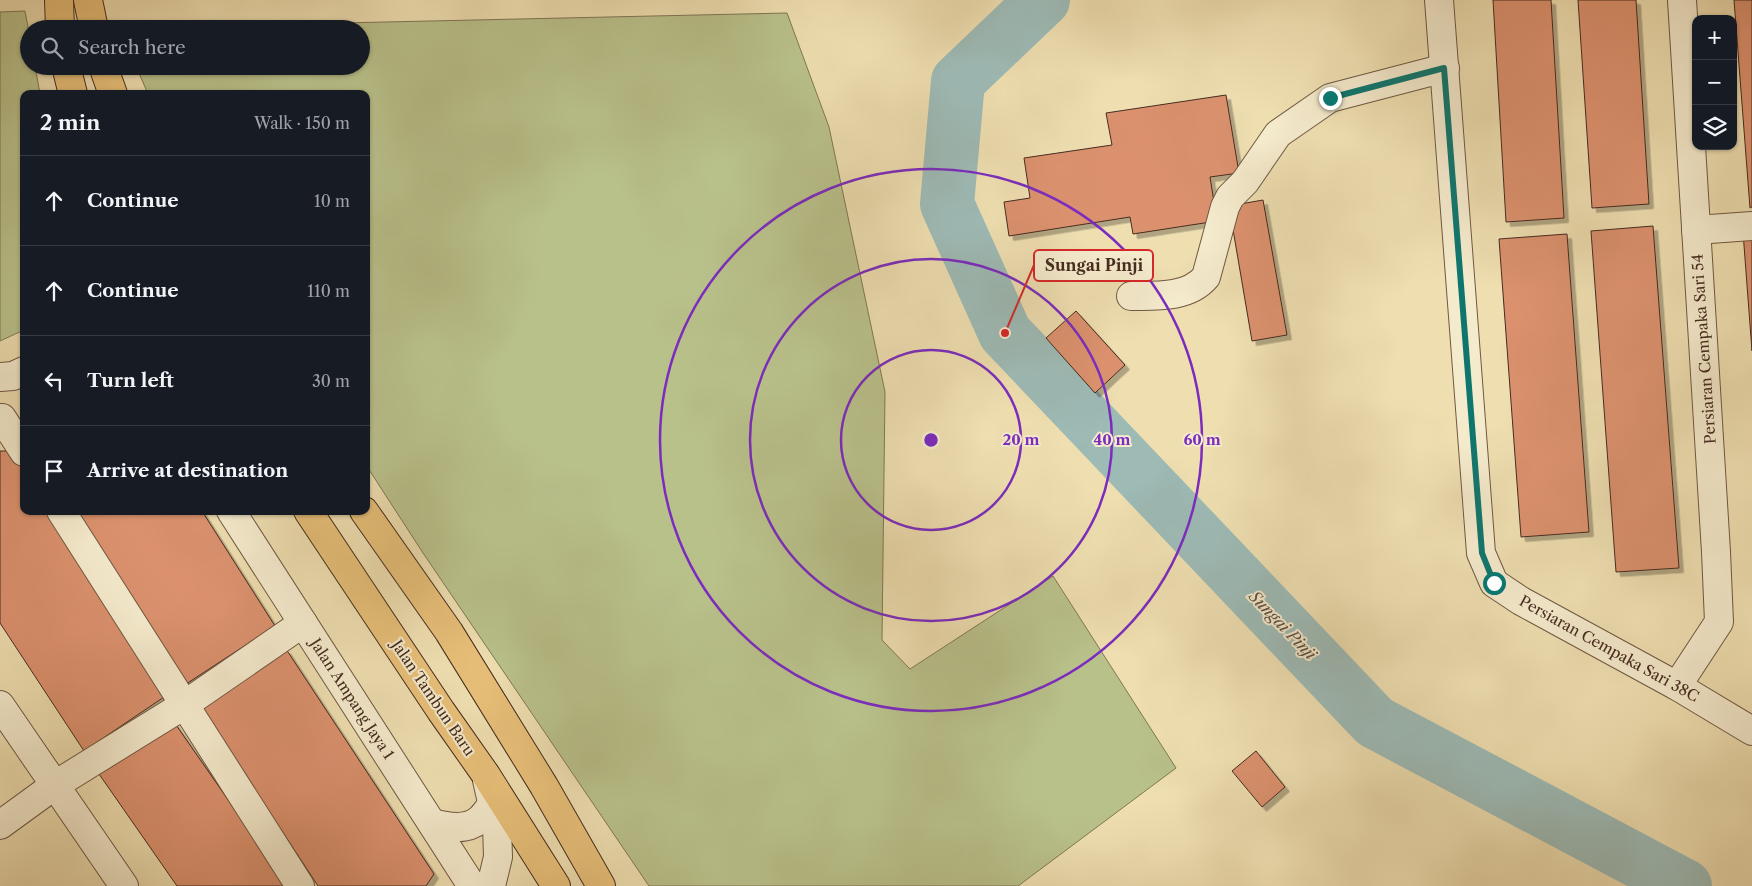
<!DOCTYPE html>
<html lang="en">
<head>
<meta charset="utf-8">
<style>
	body { margin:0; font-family:"Libre Caslon Text",serif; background:#242831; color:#f1f3f6 }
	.controls { position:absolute; right:15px; top:15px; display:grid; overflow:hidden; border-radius:10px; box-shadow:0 1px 4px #0004 }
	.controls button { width:45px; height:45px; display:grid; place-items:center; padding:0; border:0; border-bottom:1px solid #363941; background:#171b24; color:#f1f3f6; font:25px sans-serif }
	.stop { position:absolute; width:15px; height:15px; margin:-11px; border:4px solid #0f766e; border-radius:50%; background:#fff }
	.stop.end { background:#0f766e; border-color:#fff; box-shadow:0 1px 5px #0008 }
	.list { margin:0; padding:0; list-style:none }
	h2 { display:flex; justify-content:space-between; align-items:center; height:65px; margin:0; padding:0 20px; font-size:21px }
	h2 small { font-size:16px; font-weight:400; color:#9ea1a6 }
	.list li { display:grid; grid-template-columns:32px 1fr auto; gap:15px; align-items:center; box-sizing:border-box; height:90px; padding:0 20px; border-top:1px solid #363941 }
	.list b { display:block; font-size:19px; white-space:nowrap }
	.list em { font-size:16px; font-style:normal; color:#9ea1a6 }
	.icon { flex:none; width:28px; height:28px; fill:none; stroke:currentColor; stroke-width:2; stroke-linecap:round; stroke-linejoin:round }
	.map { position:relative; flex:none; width:1752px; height:886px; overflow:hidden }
	.search { position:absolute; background:#171b24; box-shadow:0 1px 4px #0004; left:20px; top:20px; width:350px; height:55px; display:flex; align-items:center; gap:12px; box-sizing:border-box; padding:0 18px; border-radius:28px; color:#9ea1a6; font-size:19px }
	.panel { position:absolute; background:#171b24; box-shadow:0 1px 4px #0004; left:20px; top:90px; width:350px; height:425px; border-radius:10px }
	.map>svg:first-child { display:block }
	.green { fill:#b9c18b; stroke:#807655 }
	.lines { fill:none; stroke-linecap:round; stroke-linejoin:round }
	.river { stroke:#9dbab5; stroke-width:54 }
	.building { fill:#db916e; stroke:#462b1f; filter:url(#shadow) }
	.minor-casing { stroke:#705843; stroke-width:30 }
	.major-casing { stroke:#462b1f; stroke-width:30 }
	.minor { stroke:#f4eacc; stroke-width:28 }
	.major { stroke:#e7bf78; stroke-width:28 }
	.route { stroke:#0f766e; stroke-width:6 }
	.ring { fill:none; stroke:#7b2cbf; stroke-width:2.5 }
	.labels { text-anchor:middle; stroke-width:4; stroke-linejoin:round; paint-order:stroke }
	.street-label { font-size:15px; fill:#462b1f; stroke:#f4eacc }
	.water-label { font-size:16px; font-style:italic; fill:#5c4f44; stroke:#f4eacc }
	.centre { fill:#7b2cbf; stroke:#f4eacc; stroke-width:2.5 }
	.ring-label { font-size:15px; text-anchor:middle; font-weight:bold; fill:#7b2cbf; stroke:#f4eacc; stroke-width:4; stroke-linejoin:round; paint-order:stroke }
	.leader { fill:none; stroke:#d62828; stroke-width:2 }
	.callout-dot { fill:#d62828; stroke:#f4eacc; stroke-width:2 }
	.callout { fill:#f4eacc; stroke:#d62828; stroke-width:2 }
	.callout-label { font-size:16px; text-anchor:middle; font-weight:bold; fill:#462b1f }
</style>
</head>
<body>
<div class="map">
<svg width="1752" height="886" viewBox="0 0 1752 886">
	<defs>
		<filter id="shadow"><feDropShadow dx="4.5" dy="4.5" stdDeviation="0" flood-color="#0004"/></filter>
	</defs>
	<rect width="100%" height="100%" fill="#eedeb0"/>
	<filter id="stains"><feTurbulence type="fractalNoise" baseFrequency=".004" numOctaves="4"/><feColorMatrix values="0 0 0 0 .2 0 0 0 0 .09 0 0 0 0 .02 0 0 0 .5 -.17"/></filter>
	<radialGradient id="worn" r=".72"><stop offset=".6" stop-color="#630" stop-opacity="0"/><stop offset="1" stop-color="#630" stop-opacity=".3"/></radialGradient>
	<g class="green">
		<path d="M25,11L29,32V66H35L40,94H24V330L0,341V12Z"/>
		<path d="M787,13L829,127L885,392L882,640L910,669L1053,576L1176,768L1018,886H649L423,553L366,465V94H148L136,66H361V29L118,28Z"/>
	</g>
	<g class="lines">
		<path class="river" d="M1043,0L958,81L947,204L1005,333L1375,722L1685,886"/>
	</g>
	<g class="building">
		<path d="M1493,0H1551L1564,218L1506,222Z"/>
		<path d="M1578,0H1636L1649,204L1592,208Z"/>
		<path d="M1734,0H1752V207L1750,208Z"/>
		<path d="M1226,95L1239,173L1210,177L1217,221L1133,234L1130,217L1009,236L1004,202L1030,198L1024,158L1112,145L1106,113Z"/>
		<path d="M1263,200L1287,335L1252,341L1229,206Z"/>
		<path d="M1653,226L1679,568L1616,572L1591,231Z"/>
		<path d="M1752,231V351L1743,232Z"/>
		<path d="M1567,234L1589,532L1521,537L1499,239Z"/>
		<path d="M1076,311L1125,365L1095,393L1046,338Z"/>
		<path d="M0,451H10L24,472V511H50L170,693L84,751L0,623Z"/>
		<path d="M71,511H202L275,626L183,686Z"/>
		<path d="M286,649L434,874L426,886H318L200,706Z"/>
		<path d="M174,722L288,886H177L99,774Z"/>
		<path d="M1256,751L1285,787L1262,807L1232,771Z"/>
	</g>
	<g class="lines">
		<defs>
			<g id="minor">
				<path d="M1439,0L1481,553L1494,583L1521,601L1677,686L1752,731"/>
				<path d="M1696,230L1752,226"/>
				<path d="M1131,296C1157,296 1188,298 1206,277L1225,207L1230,197L1245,182L1278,134L1330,98L1445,68"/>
				<path d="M0,377L13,376L24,371"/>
				<path d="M2,418L24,452"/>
				<path d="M61,511L300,886"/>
				<path d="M231,511L472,886"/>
				<path d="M1677,686L1719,622L1716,552L1682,0"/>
				<path d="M0,705L124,886"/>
				<path d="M487,780L497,825L498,857L491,886"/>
				<path d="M432,823C447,827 466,831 479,820C484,816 488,809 493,804"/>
				<path d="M0,825L55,785L184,705L303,623"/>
			</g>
			<g id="major">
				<path d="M59,0L60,29"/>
				<path d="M88,0L94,29"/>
				<path d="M66,66L73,94"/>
				<path d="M103,66L113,94"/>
				<path d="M308,511L441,711L486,775L556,886"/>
				<path d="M364,511L449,632L544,786L601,886"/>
			</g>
		</defs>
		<use href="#minor" class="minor-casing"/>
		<use href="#major" class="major-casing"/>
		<use href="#minor" class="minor"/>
		<use href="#major" class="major"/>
	</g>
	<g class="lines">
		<path class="route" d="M1330,98L1444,68L1482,553L1494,583"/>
	</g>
	<g class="ring">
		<circle cx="931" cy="440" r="90"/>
		<circle cx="931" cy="440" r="181"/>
		<circle cx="931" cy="440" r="271"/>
	</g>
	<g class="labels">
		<g class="street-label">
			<text transform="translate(1704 349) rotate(-94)" y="5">Persiaran Cempaka Sari 54</text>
			<text transform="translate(1609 649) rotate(29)" y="5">Persiaran Cempaka Sari 38C</text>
			<text transform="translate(433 698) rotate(56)" y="5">Jalan Tambun Baru</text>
			<text transform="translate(352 699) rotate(57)" y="5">Jalan Ampang Jaya 1</text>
		</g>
		<g class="water-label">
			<text transform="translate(1283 625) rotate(46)" y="6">Sungai Pinji</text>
		</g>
	</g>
	<circle cx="931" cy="440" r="8" class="centre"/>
	<g class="ring-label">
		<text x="1021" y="445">20 m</text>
		<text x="1112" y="445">40 m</text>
		<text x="1202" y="445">60 m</text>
	</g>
	<path class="leader" d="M1005 333L1034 265"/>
	<circle class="callout-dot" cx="1005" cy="333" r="5"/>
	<rect class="callout" x="1034" y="250" width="119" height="31" rx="5"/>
	<g class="callout-label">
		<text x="1094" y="271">Sungai Pinji</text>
	</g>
	<rect width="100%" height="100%" filter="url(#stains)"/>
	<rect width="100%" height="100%" fill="url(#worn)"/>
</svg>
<div class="controls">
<button>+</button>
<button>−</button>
<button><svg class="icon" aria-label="layers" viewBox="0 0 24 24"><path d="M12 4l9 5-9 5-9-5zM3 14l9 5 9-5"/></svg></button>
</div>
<div class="stop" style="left:1494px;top:583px"></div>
<div class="stop end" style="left:1330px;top:98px"></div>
<div class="search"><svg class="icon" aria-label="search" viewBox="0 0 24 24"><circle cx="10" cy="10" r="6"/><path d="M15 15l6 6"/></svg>Search here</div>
<section class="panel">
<h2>2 min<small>Walk · 150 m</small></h2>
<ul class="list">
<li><svg class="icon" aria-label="ahead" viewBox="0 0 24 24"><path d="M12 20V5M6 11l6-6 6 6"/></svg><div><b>Continue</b></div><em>10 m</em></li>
<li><svg class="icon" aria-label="ahead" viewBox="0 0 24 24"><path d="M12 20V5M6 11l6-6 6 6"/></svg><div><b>Continue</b></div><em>110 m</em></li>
<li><svg class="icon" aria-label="left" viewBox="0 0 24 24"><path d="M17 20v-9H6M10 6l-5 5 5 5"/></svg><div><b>Turn left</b></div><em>30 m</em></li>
<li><svg class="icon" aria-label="arrive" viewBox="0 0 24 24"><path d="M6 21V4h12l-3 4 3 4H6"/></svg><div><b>Arrive at destination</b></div></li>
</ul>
</section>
</div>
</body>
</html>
